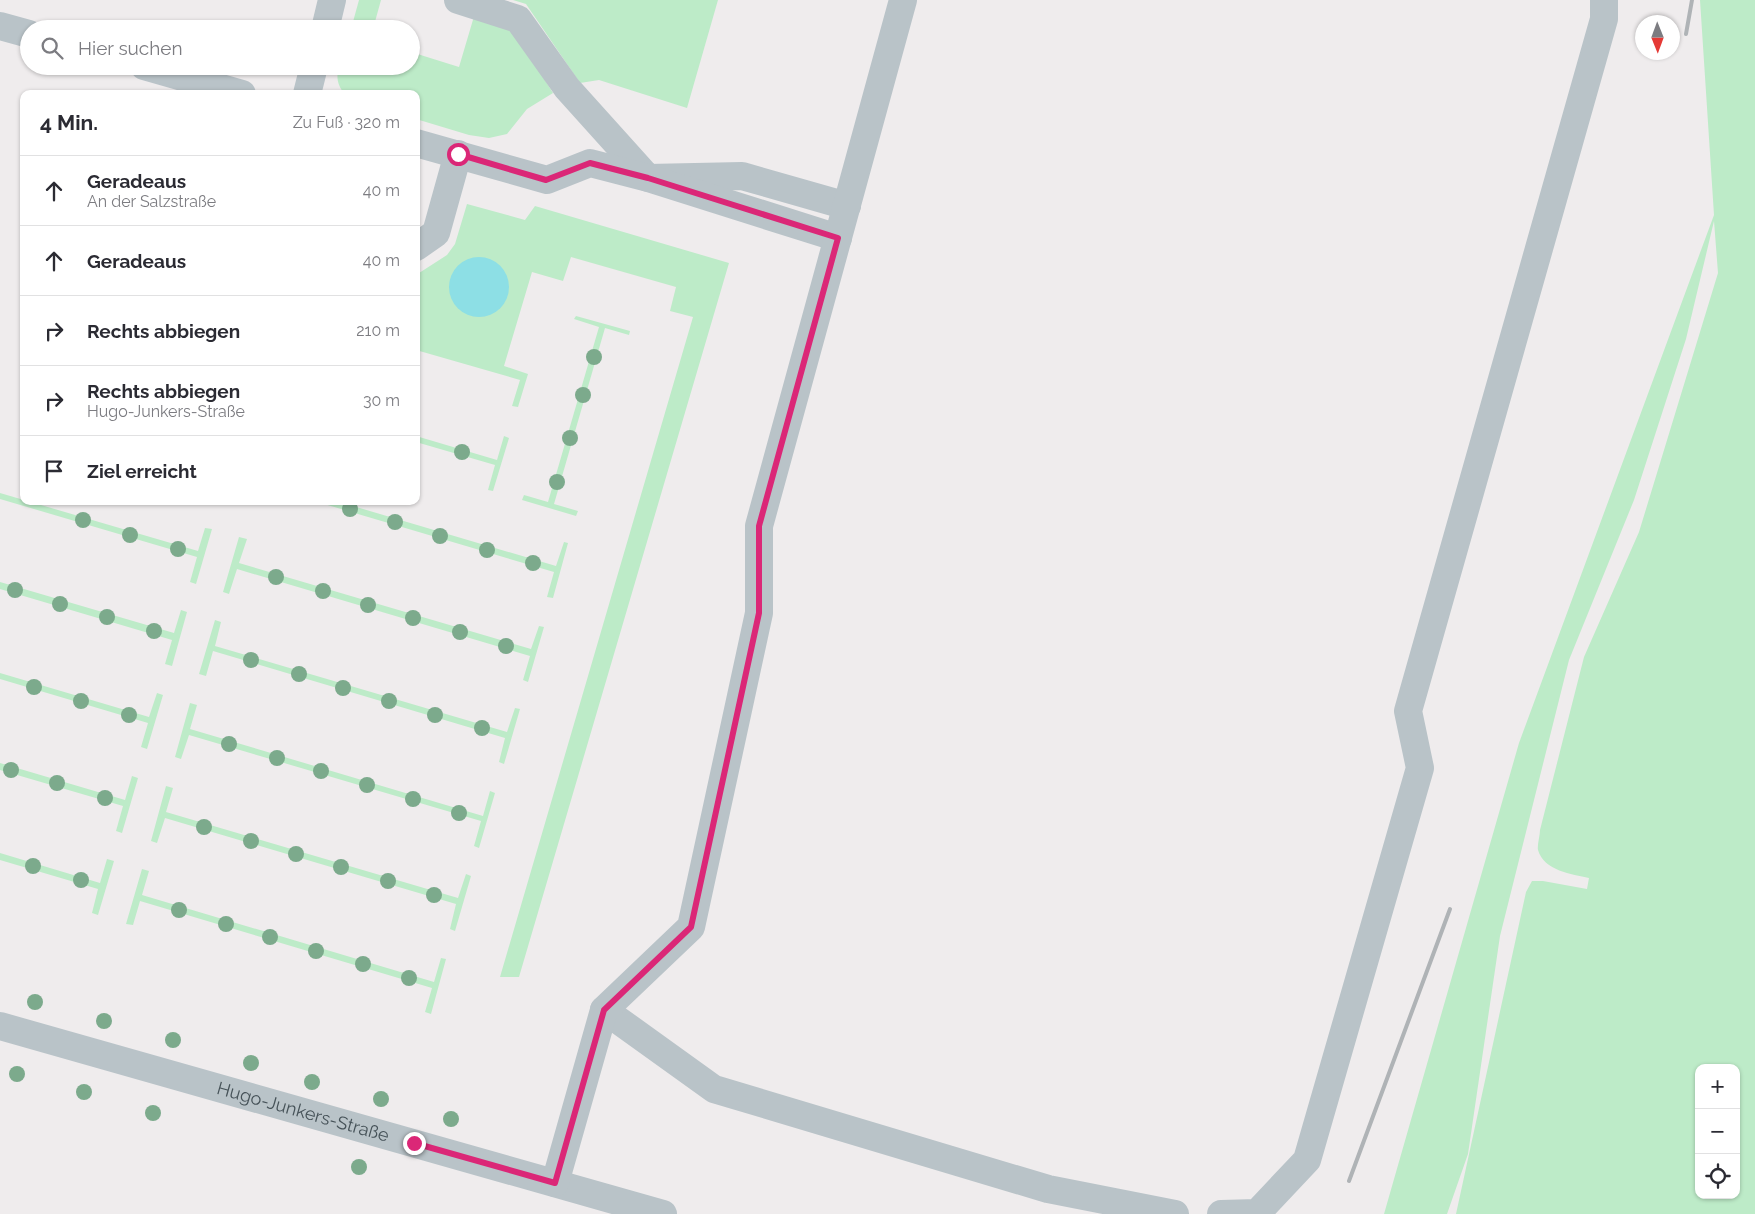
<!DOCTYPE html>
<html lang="de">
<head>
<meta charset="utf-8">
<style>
	body { margin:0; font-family:Raleway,sans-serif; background:#f7f7f7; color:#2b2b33 }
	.controls { position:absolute; right:15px; bottom:15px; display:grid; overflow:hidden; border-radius:10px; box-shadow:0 1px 4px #0004 }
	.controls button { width:45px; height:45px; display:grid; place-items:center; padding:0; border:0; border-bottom:1px solid #e1e1e2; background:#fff; color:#2b2b33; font:25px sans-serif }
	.compass { position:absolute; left:1635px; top:15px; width:45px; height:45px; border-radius:50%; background:#fff; box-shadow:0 1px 4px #0004; rotate:179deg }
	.stop { position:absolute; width:15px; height:15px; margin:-11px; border:4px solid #db2777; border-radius:50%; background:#fff }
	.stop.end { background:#db2777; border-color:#fff; box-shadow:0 1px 5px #0008 }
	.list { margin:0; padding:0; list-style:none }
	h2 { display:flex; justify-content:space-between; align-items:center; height:65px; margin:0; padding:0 20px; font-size:21px }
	h2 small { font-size:16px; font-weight:400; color:#7c7c81 }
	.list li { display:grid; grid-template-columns:32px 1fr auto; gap:15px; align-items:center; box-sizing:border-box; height:70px; padding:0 20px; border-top:1px solid #e1e1e2 }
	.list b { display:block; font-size:19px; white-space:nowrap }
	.list p { margin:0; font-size:16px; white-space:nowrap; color:#7c7c81 }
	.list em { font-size:16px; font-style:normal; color:#7c7c81 }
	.icon { flex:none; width:28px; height:28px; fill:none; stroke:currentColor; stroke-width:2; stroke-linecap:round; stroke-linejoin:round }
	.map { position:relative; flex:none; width:1755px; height:1214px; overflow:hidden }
	.search { position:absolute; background:#fff; box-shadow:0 1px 4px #0004; left:20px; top:20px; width:400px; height:55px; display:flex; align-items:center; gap:12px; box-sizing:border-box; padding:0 18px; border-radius:28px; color:#7c7c81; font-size:19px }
	.panel { position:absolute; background:#fff; box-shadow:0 1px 4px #0004; left:20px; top:90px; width:400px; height:415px; border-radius:10px }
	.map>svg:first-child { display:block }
	.green { fill:#bdebc8; fill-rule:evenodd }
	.water { fill:#8ddfe5 }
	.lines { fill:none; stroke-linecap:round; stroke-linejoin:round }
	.minor { stroke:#b9c3c8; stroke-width:28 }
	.rail { stroke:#afb3b6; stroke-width:4 }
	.tree { fill:#7caa8c }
	.route { stroke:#db2777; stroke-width:6 }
	.labels { text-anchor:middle; stroke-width:4; stroke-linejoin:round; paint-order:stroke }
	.street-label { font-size:18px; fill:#465258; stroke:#fff }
</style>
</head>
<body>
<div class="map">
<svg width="1755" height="1214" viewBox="0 0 1755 1214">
	<rect width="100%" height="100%" fill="#efeced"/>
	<g class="green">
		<path d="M359,0H381L373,29H351Z"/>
		<path d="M513,0H718L687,108L599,80L580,83L526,4Z"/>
		<path d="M1700,0H1755V1214H1456L1526,892L1532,881H1543L1587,889L1589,878C1572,874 1544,871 1538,850C1537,845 1540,836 1540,830L1584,657L1639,532L1718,273L1714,221L1686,339L1634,500L1569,660L1500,936L1468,1154L1447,1214H1384L1519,743L1714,215ZM1699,1068H1736V1195H1699Z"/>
		<path d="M475,13L512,28L553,93L527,109L507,134L489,138L469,135L416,119V94H345C337,85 336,77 339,66H411V52L459,67Z"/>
		<path d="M467,204L525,220L535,206L729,263L519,977H500L693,317L670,311L676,287L571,257L563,281L532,272L504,366L528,374L518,407L512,406L520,380L416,350V275L447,255L455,244Z"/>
		<path d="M576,316L630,331L629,335L605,328L554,504L578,511L576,516L522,500L524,495L548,502L599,327L574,319Z"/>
		<path d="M416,436L497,460L504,436L509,438L493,491L488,490L495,465L416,442Z"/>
		<path d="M0,493L198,551L205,528L212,529L196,584L190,582L197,557L0,499Z"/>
		<path d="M314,501H336L556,566L564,542L568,543L553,598L547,597L554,572Z"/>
		<path d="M239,537L247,539L239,563L531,649L539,626L544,627L528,682L523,680L530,656L237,569L229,594L223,592Z"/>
		<path d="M0,582L174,633L181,610L187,612L172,666L165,664L172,640L0,589Z"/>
		<path d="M215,620L221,622L215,646L507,732L515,708L520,709L504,764L499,762L505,738L213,651L206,676L199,674Z"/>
		<path d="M0,673L149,717L157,693L163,695L147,749L141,747L148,723L0,679Z"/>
		<path d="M190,703L197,705L190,729L483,816L490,791L495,793L479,848L474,846L481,821L189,735L181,759L175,757Z"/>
		<path d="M0,763L125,800L132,776L138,778L122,833L116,831L123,806L0,770Z"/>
		<path d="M166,786L173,788L166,812L458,898L466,874L471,876L455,931L450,929L456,904L165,818L157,843L151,841Z"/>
		<path d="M0,853L100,883L107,859L114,861L98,915L92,913L98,889L0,860Z"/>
		<path d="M142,869L149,871L142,895L434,982L441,958L446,959L431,1014L425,1012L432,988L140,901L133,925L126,924Z"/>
	</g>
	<circle class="water" cx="479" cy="287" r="30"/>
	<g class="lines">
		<g class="minor">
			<path d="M458,0L518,19L567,88L648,178L742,176L847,206"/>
			<path d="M0,26L29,34"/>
			<path d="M325,29L332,0"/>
			<path d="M144,66L242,94"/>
			<path d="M307,94L314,66"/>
			<path d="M416,143L547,180L590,163L648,178L838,238"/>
			<path d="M416,247L436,233L458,154"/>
			<path d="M604,1010L714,1089L1048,1189L1175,1214"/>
			<path id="s1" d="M0,1026L663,1214"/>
			<path d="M555,1183L604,1010L691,927L759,613V526L903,0"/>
			<path d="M1221,1214L1257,1213L1307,1160L1420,768L1408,711L1604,19V0"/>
		</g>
		<g class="rail">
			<path d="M1686,34L1692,0"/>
			<path d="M1349,1181L1450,909"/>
		</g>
	</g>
	<g class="tree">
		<circle cx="594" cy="357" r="8"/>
		<circle cx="583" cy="395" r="8"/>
		<circle cx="570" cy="438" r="8"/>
		<circle cx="462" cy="452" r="8"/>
		<circle cx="557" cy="482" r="8"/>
		<circle cx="350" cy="509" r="8"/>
		<circle cx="83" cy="520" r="8"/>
		<circle cx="395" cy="522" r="8"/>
		<circle cx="130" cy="535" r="8"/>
		<circle cx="440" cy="536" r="8"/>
		<circle cx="178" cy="549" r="8"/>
		<circle cx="487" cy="550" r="8"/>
		<circle cx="533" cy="563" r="8"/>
		<circle cx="276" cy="577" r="8"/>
		<circle cx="15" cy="590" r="8"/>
		<circle cx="323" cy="591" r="8"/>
		<circle cx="60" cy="604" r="8"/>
		<circle cx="368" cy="605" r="8"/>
		<circle cx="107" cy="617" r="8"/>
		<circle cx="413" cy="618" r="8"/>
		<circle cx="154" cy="631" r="8"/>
		<circle cx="460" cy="632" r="8"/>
		<circle cx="506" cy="646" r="8"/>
		<circle cx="251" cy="660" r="8"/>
		<circle cx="299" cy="674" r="8"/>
		<circle cx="34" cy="687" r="8"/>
		<circle cx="343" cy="688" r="8"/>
		<circle cx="81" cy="701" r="8"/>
		<circle cx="389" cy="701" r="8"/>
		<circle cx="129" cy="715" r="8"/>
		<circle cx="435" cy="715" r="8"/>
		<circle cx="482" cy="728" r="8"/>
		<circle cx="229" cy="744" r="8"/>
		<circle cx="277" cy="758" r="8"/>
		<circle cx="11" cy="770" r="8"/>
		<circle cx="321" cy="771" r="8"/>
		<circle cx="57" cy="783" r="8"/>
		<circle cx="367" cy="785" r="8"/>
		<circle cx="105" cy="798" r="8"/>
		<circle cx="413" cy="799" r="8"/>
		<circle cx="459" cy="813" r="8"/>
		<circle cx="204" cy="827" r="8"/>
		<circle cx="251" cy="841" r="8"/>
		<circle cx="296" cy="854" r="8"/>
		<circle cx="33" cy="866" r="8"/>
		<circle cx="341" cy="867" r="8"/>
		<circle cx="81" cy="880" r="8"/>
		<circle cx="388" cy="881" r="8"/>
		<circle cx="434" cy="895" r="8"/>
		<circle cx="179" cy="910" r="8"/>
		<circle cx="226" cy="924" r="8"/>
		<circle cx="270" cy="937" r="8"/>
		<circle cx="316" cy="951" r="8"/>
		<circle cx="363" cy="964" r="8"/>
		<circle cx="409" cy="978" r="8"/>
		<circle cx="35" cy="1002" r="8"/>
		<circle cx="104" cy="1021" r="8"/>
		<circle cx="173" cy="1040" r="8"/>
		<circle cx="251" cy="1063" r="8"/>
		<circle cx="17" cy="1074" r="8"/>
		<circle cx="312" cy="1082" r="8"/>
		<circle cx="84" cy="1092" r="8"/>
		<circle cx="381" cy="1099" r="8"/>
		<circle cx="153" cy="1113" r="8"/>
		<circle cx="451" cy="1119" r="8"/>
		<circle cx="359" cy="1167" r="8"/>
	</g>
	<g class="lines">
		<path class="route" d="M414,1143L555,1183L604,1010L691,927L759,613V526L838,238L648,178L590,163L546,180L458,154"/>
	</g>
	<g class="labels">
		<g class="street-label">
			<text dy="6" stroke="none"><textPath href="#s1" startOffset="315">Hugo-Junkers-Straße</textPath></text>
		</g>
	</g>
</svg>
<div class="controls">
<button>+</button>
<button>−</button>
<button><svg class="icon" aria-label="locate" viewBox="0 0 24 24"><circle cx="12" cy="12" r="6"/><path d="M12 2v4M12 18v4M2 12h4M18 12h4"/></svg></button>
</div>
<svg class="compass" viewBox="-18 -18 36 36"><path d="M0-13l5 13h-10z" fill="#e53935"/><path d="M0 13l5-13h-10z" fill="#7c7c81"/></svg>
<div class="stop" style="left:458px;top:154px"></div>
<div class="stop end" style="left:414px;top:1143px"></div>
<div class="search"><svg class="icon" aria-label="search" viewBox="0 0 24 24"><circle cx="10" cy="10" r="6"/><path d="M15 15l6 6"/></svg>Hier suchen</div>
<section class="panel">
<h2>4 Min.<small>Zu Fuß · 320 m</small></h2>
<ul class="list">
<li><svg class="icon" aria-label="ahead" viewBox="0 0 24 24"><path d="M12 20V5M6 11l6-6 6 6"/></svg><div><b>Geradeaus</b><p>An der Salzstraße</p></div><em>40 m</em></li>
<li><svg class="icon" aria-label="ahead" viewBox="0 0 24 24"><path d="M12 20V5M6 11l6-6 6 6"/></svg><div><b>Geradeaus</b></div><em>40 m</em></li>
<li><svg class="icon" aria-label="right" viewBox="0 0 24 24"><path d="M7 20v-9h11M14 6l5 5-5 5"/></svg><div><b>Rechts abbiegen</b></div><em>210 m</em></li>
<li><svg class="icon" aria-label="right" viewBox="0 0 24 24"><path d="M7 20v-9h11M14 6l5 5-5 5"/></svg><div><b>Rechts abbiegen</b><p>Hugo-Junkers-Straße</p></div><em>30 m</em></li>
<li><svg class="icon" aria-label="arrive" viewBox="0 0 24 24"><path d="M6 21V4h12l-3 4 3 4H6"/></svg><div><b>Ziel erreicht</b></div></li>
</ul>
</section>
</div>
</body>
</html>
